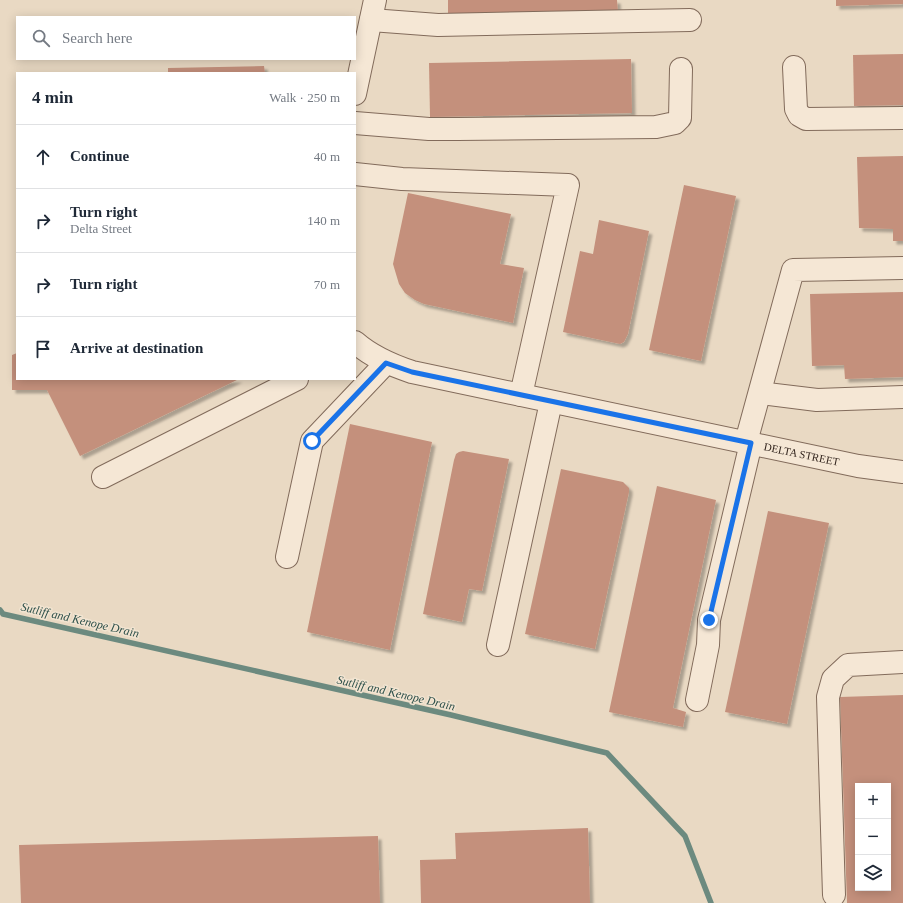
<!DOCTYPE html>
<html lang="en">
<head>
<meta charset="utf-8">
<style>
	body { margin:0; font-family:"Times New Roman",serif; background:#f2f2f3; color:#1f2937 }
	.controls { position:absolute; right:12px; bottom:12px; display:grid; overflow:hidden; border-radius:0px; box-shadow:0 2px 10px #0003 }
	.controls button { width:36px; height:36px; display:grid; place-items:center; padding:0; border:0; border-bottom:1px solid #e0e1e3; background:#fff; color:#1f2937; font:20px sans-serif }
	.stop { position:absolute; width:12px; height:12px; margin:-9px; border:3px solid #1a73e8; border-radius:50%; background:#fff }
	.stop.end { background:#1a73e8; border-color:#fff; box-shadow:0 1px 4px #0008 }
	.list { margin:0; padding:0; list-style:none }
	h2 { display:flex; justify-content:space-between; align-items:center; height:52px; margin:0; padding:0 16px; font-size:17px }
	h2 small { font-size:13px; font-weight:400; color:#747a83 }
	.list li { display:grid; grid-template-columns:26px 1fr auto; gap:12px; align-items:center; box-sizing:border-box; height:64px; padding:0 16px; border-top:1px solid #e0e1e3 }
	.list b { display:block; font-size:15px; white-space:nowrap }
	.list p { margin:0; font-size:13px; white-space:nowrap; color:#747a83 }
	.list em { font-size:13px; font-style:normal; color:#747a83 }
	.icon { flex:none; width:22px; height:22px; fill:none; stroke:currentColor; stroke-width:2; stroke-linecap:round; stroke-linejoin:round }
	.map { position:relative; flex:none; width:903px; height:903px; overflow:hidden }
	.search { position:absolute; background:#fff; box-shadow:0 2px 10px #0003; left:16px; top:16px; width:340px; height:44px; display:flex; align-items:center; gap:10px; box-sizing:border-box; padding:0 14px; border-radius:0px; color:#747a83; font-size:15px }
	.panel { position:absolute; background:#fff; box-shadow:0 2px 10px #0003; left:16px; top:72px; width:340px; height:308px; border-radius:0px }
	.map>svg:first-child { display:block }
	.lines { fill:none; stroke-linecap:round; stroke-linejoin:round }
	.stream { stroke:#6c8a7f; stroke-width:5.5 }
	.building { fill:#c4907c; fill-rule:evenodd; filter:url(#shadow) }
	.minor-casing { stroke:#826b5b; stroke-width:24 }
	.minor { stroke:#f5e7d5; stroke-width:22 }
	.route { stroke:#1a73e8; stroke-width:5 }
	.labels { text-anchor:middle; stroke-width:3; stroke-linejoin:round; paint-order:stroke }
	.street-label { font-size:11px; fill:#33251e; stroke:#f2e4d1 }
	.water-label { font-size:12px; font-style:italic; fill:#2f514b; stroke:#f2e4d1 }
</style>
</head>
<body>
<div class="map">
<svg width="903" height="903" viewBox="0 0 903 903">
	<defs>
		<filter id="shadow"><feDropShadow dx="3.5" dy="3.5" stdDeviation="1" flood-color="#0004"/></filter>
	</defs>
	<rect width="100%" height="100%" fill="#e9d9c3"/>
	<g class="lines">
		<path class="stream" d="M0,610L3,614L451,715L607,753L685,836L711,903"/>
	</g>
	<g class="building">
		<path d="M448,0H617L618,12L448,15Z"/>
		<path d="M836,0H903V4L836,6Z"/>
		<path d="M903,54V105L854,106L853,55Z"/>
		<path d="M631,59L632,113L430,117L429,63Z"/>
		<path d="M264,66L265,73H168V68Z"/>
		<path d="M903,156V241H893V229L859,228L857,157Z"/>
		<path d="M684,185L736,196L701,361L649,350Z"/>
		<path d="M408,193L511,214L500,264L524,268L513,323L424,304L415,300L405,293L399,284L393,264Z"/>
		<path d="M599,220L649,231L628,334L624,342L620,344L563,332L580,251L593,254Z"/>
		<path d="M903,292V377L845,379L844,365L812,366L810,294Z"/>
		<path d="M17,353V379H239L80,456L47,390H12V355Z"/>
		<path d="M350,424L432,442L390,650L307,632Z"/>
		<path d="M463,451L509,459L482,591L469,589L462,622L423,614L454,460L456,454L459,452Z"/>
		<path d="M561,469L623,482L629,488V492L595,649L525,634Z"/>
		<path d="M657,486L716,500L673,708L686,712L683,727L609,712Z"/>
		<path d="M768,511L829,523L787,724L725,712Z"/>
		<path d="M903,695V903H847L840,697ZM858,786H888V888H858Z"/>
		<path d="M588,828L590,903H421L420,860L456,859L455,833Z"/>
		<path d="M378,836L380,903H21L19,845Z"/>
	</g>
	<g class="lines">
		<defs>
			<g id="minor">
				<path d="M371,20L438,25L690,20"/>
				<path d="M794,67L796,109L799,115L806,119L903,118"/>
				<path d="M355,94L375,0"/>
				<path d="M355,123L429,129H457L656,127L675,123L680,118L681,69"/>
				<path d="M355,174L402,179L568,185L521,395"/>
				<path id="s1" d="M355,342C372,357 391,365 412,372L858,466L903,472"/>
				<path d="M760,393L817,400L903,397"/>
				<path d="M746,442L793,270L903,268"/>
				<path d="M103,477L297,379"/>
				<path d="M287,557L312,441L386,363"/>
				<path d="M498,645L551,402"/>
				<path d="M697,700L708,645L709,620L751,443"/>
				<path d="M834,895L828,697L833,679L848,665L903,662"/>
			</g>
		</defs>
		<use href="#minor" class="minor-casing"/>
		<use href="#minor" class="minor"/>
	</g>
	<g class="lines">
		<path class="route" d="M312,441L386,363L412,372L751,443L709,620"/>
	</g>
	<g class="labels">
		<g class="street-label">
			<text dy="4" stroke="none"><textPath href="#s1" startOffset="463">DELTA STREET</textPath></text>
		</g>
		<g class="water-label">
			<text transform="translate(80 620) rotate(13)" y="4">Sutliff and Kenope Drain</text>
			<text transform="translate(396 693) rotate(13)" y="4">Sutliff and Kenope Drain</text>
		</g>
	</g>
</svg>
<div class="controls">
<button>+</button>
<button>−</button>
<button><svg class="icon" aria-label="layers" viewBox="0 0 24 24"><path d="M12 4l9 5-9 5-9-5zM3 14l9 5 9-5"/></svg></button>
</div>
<div class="stop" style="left:312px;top:441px"></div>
<div class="stop end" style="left:709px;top:620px"></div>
<div class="search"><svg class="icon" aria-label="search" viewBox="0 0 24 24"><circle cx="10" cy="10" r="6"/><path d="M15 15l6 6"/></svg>Search here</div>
<section class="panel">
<h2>4 min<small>Walk · 250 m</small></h2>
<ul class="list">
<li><svg class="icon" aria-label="ahead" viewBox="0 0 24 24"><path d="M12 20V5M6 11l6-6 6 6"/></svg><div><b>Continue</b></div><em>40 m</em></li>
<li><svg class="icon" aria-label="right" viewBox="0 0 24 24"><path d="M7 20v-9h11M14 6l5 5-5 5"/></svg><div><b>Turn right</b><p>Delta Street</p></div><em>140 m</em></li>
<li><svg class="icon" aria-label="right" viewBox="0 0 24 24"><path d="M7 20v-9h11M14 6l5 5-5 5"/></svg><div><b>Turn right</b></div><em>70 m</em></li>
<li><svg class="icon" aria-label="arrive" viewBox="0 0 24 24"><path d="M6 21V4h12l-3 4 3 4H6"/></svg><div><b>Arrive at destination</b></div></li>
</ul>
</section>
</div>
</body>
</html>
